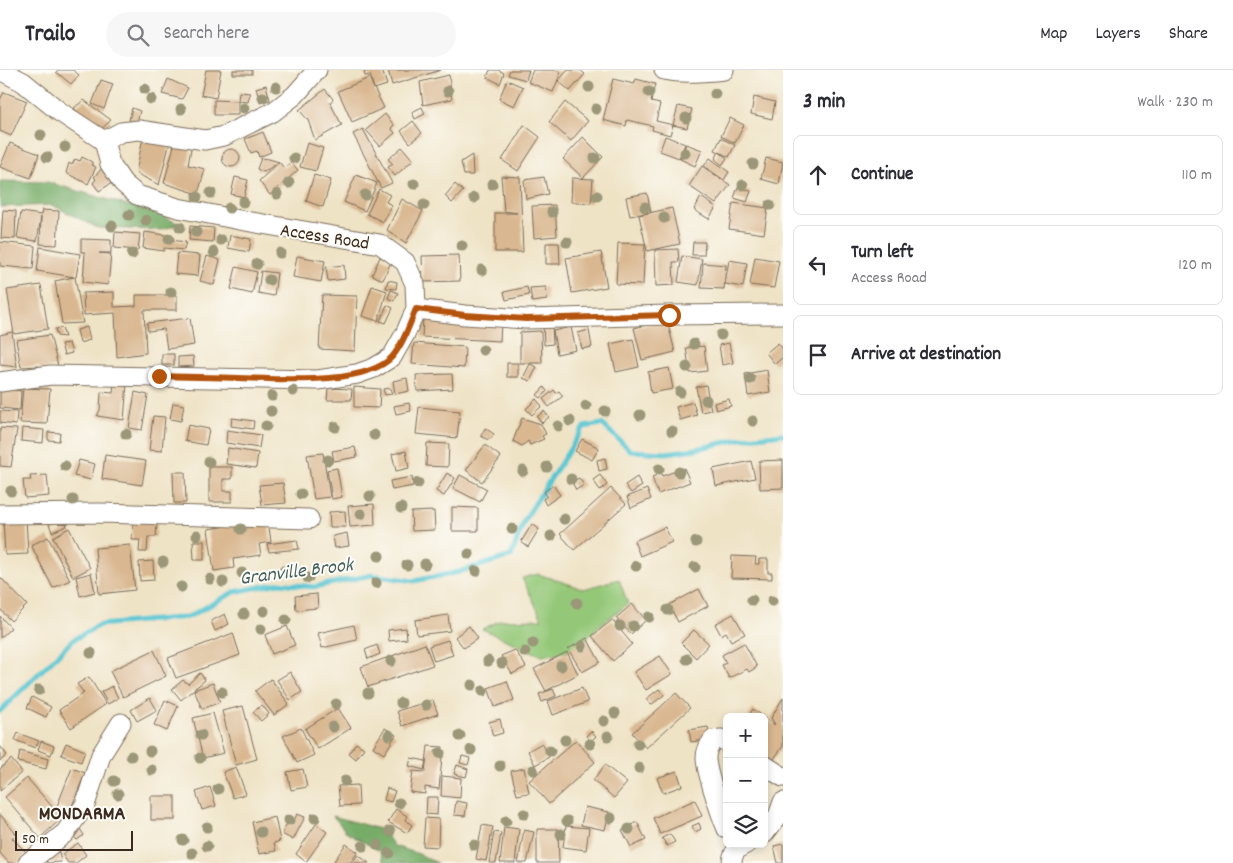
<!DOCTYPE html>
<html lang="en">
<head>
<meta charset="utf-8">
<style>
	body { margin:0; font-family:Dekko,sans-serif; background:#f7f7f7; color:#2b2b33 }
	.controls { position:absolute; right:15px; bottom:15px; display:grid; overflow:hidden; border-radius:8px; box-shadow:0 2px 8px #0003 }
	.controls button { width:45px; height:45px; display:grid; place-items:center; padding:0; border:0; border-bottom:1px solid #e1e1e2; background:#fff; color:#2b2b33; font:25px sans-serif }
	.scale { position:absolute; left:15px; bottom:12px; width:118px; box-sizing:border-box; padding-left:5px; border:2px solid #3b2a1e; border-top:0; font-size:14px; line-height:18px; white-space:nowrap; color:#3b2a1e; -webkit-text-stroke:4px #fdfcf7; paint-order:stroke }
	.stop { position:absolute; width:15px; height:15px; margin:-11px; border:4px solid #b45309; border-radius:50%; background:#fff }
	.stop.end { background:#b45309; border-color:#fff; box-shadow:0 1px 5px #0008 }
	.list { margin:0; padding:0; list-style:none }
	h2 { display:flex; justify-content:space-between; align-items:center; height:65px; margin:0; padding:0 20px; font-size:21px }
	h2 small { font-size:16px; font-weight:400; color:#7c7c81 }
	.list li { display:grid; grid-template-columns:32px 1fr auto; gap:15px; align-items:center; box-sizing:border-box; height:80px; margin:0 10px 10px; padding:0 10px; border:1px solid #e1e1e2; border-radius:8px }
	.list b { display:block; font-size:19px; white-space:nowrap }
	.list p { margin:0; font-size:16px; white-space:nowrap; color:#7c7c81 }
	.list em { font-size:16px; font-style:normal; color:#7c7c81 }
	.icon { flex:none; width:28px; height:28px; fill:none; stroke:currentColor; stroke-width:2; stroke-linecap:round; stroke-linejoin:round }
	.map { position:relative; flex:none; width:783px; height:793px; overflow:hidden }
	header { display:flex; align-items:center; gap:30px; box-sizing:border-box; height:70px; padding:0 25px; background:#fff; border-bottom:1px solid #e1e1e2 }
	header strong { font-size:24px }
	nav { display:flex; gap:28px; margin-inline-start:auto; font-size:18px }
	.search { width:350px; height:45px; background:#f7f7f7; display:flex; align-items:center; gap:12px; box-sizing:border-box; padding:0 18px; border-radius:28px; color:#7c7c81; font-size:19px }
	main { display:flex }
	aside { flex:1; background:#fff }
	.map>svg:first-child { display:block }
	.green { fill:#94c878; stroke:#68794b }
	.forest { fill:#77ac68; stroke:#596b43 }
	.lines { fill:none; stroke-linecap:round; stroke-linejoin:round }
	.stream { stroke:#59c5d1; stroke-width:5 }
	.building { fill:#d9b790 }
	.minor-casing { stroke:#7a6b59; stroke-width:21 }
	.minor { stroke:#fff; stroke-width:19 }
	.tree { fill:#9b9778 }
	.route { stroke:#b45309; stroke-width:6 }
	.labels { text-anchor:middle; stroke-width:4; stroke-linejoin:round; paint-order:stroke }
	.street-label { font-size:19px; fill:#3b2a1e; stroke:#fdfcf7 }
	.water-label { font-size:20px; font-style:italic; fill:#46605d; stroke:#fdfcf7 }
	.neighbourhood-label { font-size:20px; font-weight:bold; fill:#3b2a1e; stroke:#fdfcf7 }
</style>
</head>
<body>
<header>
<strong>Trailo</strong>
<div class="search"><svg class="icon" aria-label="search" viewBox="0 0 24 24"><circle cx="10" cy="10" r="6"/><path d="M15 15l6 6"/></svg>Search here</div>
<nav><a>Map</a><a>Layers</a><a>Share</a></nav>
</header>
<main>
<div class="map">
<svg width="783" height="793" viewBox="0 0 783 793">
	<rect width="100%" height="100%" fill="#fdfcf7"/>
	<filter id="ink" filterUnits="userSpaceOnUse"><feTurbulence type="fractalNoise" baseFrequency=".02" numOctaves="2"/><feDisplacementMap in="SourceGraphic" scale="10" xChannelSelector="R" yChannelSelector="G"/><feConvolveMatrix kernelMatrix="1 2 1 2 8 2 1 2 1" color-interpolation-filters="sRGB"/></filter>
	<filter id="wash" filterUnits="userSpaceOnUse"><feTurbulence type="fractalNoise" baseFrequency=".0096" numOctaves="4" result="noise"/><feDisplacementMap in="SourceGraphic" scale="20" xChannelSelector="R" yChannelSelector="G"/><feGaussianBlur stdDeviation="1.12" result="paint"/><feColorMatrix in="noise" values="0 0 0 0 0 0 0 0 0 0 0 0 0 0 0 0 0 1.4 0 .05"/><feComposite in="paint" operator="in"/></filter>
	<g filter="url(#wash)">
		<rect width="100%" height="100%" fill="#efe3c6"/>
		<path class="green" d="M538,504L584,519L619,509L628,534L600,555L574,580L542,586L482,559L501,550L542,549L522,508Z"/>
		<g class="forest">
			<path d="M0,111L47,112L154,143L180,154L161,160L98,158L52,135L0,137Z"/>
			<path d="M333,746L383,760L394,776L419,784L437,793H384L380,781L347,763Z"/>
		</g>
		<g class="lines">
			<path class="stream" d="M0,641L73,570L99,555L188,547L234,522L280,513L314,517L372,505L414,511L459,502L511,486L525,449L584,357L602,354L631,381L666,383L696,379L740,369L783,364"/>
		</g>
		<g id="blocks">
			<g class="building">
				<path d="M58,0H73L79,5L71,14L56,2Z"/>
				<path d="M206,0H221L216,28L201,25Z"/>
				<rect x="233" y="0" width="19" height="4"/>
				<path d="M369,0H382L387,15L374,19L370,5L365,6L364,2Z"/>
				<path d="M388,0H441L392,15Z"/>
				<path d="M490,0H498L504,3L500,14L487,7Z"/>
				<path d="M510,0H529L526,10L508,5Z"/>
				<path d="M533,0H555L561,2L553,22L528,12Z"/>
				<path d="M568,0H580L585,4L570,21L558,11Z"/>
				<path d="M449,5L452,29L423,35L420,12Z"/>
				<path d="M369,8L384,38L352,52L338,21Z"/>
				<path d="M168,9L188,18L182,29L162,24Z"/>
				<path d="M613,9L634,14L636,9L655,14L651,32L660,34L656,51L673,55L670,65L652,60L653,56L627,50L626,56L603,50Z"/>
				<path d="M101,10L113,14L104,39L92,34Z"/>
				<path d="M507,10L523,17L514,36L499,29Z"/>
				<path d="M266,15L270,30L260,33L256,18Z"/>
				<path d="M325,19L333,29L330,33L342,55L315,70L308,50L299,40Z"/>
				<path d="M4,22L27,31L11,66L0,61V30Z"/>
				<path d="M239,22L250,23L248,32L238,31Z"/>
				<path d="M754,27L775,32L772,49L751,44Z"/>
				<path d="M84,30L111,50L97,63L74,38Z"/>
				<path d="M214,30L238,31V45H214Z"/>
				<path d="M565,32L588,51L571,71L549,52Z"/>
				<path d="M678,36L692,39L687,58L673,55Z"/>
				<path d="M422,37L425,44L415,49L412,42Z"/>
				<path d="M132,38L140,41L137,53L129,50Z"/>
				<path d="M385,44L394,55L391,58L395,63L380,76L366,60Z"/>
				<path d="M730,48L744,55L735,73L721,66Z"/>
				<path d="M413,51L422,63L410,73L401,61Z"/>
				<path d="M524,55L540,67L518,101L502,90Z"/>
				<path d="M363,59L392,113L381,118L353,64Z"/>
				<path d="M263,62L271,82L259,87L257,81L251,83L245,69Z"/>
				<path d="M665,66L685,74L679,88L660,81Z"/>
				<path d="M583,67L603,87L583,108L563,89Z"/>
				<path d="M171,68L159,115L136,103L142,72Z"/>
				<path d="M176,68L192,73L188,95L205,99L198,124L164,113Z"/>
				<path d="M721,68L735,75L729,87L715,80Z"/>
				<path d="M10,73L39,84L31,108L0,97Z"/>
				<path d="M307,73L323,78L316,101L300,97Z"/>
				<path d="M686,74L702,80L695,96L680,89Z"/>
				<path d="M402,77L413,90L395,106L388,97L393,94L388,89Z"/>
				<circle cx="231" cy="88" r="9"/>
				<path d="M719,82L727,88L722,95L715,89Z"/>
				<path d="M472,85L473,105H464L461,92Z"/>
				<path d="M82,87L92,92V95L96,97L88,114L66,103L69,93L72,95L75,89L80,91Z"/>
				<path d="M261,88L269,89L279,92L284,98L291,92L298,100L270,125L259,111L279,92L264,102L257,99Z"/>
				<path d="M710,88L729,102L724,110L704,96Z"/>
				<path d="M766,88L783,92L779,114L761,109Z"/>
				<path d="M702,96L730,115L716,134L689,116Z"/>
				<path d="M103,97L112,113L99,121L93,113L96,109L94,107Z"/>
				<path d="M314,105L331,110L323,137L306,131Z"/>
				<path d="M356,105L377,113L365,141L344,132Z"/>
				<path d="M501,106L520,107L523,182H495V143H517L504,141Z"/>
				<path d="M235,107L248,110L244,127L231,124Z"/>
				<path d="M544,107L548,124L526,129L524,110Z"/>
				<path d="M572,108L593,109L591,133L571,132Z"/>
				<path d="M455,114L463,121L452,133L445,126Z"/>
				<path d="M738,117L751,121L747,132L734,128Z"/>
				<path d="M379,119L390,125L386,132L392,135L383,152L367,144Z"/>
				<path d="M647,123L651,142L630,146L626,127Z"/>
				<path d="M701,127L716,137L709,149L694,140Z"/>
				<path d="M402,129L423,141L406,173L387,160Z"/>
				<path d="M733,133L768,138L764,164L729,159Z"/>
				<path d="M555,135L557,166L534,168L532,136Z"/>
				<path d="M672,138L680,174L647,181L639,145Z"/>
				<path d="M3,140L16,141L15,169L1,168Z"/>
				<path d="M42,140L59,141L57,175L40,174L41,147L37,171L17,168L21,142L41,145Z"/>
				<path d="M190,156L214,158L213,172L189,170Z"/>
				<path d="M115,162L140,164L138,180L114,178Z"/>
				<path d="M145,162L172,166L171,170L186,172L184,180L164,178V181L143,178Z"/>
				<path d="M230,165L251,169L249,182L228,178Z"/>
				<path d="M81,169L111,170V183H99L111,184L108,215L83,212L85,182H81Z"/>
				<path d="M0,172L35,176L33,199L0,196Z"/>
				<path d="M693,172H705L704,185H692Z"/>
				<path d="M546,173H559L560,194H546Z"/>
				<path d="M618,173L645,174L643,215L616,214Z"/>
				<path d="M40,177L80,184L76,207H75L83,253L62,254L55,211L74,207L37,201Z"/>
				<path d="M678,179L679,192H673L674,215L656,216L655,180Z"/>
				<path d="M601,182L607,217L572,223L566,188Z"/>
				<path d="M177,183L200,185L198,206L175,204Z"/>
				<path d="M459,185L460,211L423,212L422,186Z"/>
				<path d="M207,186L220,190L214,215L200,211Z"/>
				<path d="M297,186L325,191L321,212L293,207Z"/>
				<path d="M682,186L702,189L698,215L678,212Z"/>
				<path d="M380,187L391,192L383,210L372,205Z"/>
				<path d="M755,187L779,191L774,218L750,215Z"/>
				<path d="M729,190L747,193L743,217L725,214Z"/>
				<path d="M703,193L726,195L724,219L701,218Z"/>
				<path d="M344,195L345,209L328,211L326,197Z"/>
				<path d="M236,197L257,202L252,224L231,219Z"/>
				<path d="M261,201L277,203L274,226L258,223Z"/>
				<path d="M388,210L397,212L396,219L386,218Z"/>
				<path d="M41,215L48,259L14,264L7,220Z"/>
				<path d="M372,216L387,221L378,251L362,246Z"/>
				<path d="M527,217L529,225L506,230L504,222Z"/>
				<path d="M546,217L547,230L532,232L530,218Z"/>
				<path d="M391,220L398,223L394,231L388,228Z"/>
				<path d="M114,222V237L136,236V225H177V240H144L146,283L117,287L115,243L84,245L83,223Z"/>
				<path d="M322,225L357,226L355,281L319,279Z"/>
				<path d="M387,235L393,238L386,253L380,251Z"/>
				<path d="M190,248L194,275L167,279L164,259L148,261L147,253Z"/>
				<path d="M423,248L501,253L500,271L422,267Z"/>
				<path d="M667,250L675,282L642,290L634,258Z"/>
				<path d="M543,254H552L553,274L544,275Z"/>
				<path d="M87,257L90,270L80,273L77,260Z"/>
				<path d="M571,257L576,280L557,284L553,261Z"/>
				<path d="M62,258L65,267L57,266L55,259Z"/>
				<path d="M589,260L592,277L582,279L578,263Z"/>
				<path d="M541,261L542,293H520V262Z"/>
				<path d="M12,262L17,297L0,295V265Z"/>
				<path d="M50,265L58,296L40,300L39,296L21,297L16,270Z"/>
				<path d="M633,269L639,297L616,302L610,274Z"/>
				<path d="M69,273L72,283L64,285L61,274Z"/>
				<path d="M414,273L465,277L464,298L412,294Z"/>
				<path d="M729,273L733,293L722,295L719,275Z"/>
				<path d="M778,273L783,279V287L775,294L766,283Z"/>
				<path d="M704,276L707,301L690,303L686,278Z"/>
				<rect x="162" y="284" width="12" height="11"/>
				<path d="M193,286L194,296L178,297V287Z"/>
				<rect x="507" y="293" width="11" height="14"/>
				<path d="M530,294L537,297L530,311L523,308Z"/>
				<path d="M669,298L673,319L651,323L648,302Z"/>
				<path d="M767,300L770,322L748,326L745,304Z"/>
				<path d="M452,304L453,319L417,321L416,305Z"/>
				<path d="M407,308L409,321L395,324L393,311Z"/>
				<path d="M114,312L127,313L124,350L97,346L100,340L101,322L113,323Z"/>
				<path d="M706,315L711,340L701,342L696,317Z"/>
				<path d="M354,317L380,319L379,338L354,337Z"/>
				<path d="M544,317L547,321L541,328L537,325Z"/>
				<path d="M0,318L21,321L20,340L0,338Z"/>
				<path d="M23,318L50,319L47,354L20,353Z"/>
				<path d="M328,318L352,319L351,330H327Z"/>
				<path d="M390,318L392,324L385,325L383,319Z"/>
				<path d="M554,320L556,323L559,321L563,326L549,337L543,329Z"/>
				<path d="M135,322L148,325L142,360L129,358Z"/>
				<path d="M536,329L542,336L532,345L526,339Z"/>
				<path d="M729,329L731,336L716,340L714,333Z"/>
				<path d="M693,332L697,345L680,350L676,337Z"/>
				<path d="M173,333L184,335L181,351L170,349Z"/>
				<path d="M409,333L411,341L396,344L394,336Z"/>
				<path d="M419,337L460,341L457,368L416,364Z"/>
				<path d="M0,341L17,342L16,355L0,353Z"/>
				<path d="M544,341L549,347L542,353L537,347Z"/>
				<path d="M153,346L165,347L162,381L149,380Z"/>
				<path d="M232,348L254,351L253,359L231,356Z"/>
				<path d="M522,348L541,354L546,364L542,366L544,369L530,375L528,371L522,376L513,371Z"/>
				<path d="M188,355L209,359L206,375L185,371Z"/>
				<path d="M0,358L17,359L11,397L0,396Z"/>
				<path d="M22,358L44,360L43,373L21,371Z"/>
				<path d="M485,358L494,364L491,369L489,368L488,370L481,366Z"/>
				<path d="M227,360L261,365L259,378L226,373Z"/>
				<path d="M48,362L60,363L59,371L48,370Z"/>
				<path d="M582,369L599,378L592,390L575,381Z"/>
				<path d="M427,373L449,374L448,397L426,396Z"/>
				<path d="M485,375L501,387L482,412L466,400Z"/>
				<path d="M355,377L357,387L334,391L332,381Z"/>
				<path d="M228,378L258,383L256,398L226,394Z"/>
				<path d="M406,381L409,398L396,401L392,384Z"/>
				<path d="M323,383L330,427L314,429L307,385Z"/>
				<path d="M105,385L146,391L142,415L102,409Z"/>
				<path d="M605,388L607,399L599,401L597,390Z"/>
				<path d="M79,390L95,394L91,410L74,406Z"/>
				<path d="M783,390V418L760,419L759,391Z"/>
				<path d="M751,391L755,408L716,416L713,399Z"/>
				<path d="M209,397H232V409H223V421H232V432H209Z"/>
				<path d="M337,398L342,427L332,429L327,400Z"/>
				<path d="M684,398L690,412L658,424L652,407L661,403L662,406Z"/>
				<path d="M173,402H185L186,433H174Z"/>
				<path d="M447,403L455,408L444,426L436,421Z"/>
				<path d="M47,405L49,426L25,428L23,410H31L30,406Z"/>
				<path d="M460,405L487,419L480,432L453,418Z"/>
				<path d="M600,405L607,415L600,420L593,410Z"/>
				<path d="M412,407L413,416L392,420L390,411Z"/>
				<path d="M637,407L642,416L631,423L625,415Z"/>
				<path d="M579,408L584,415L576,420L572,412Z"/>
				<path d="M283,413L286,433L262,435L259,415Z"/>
				<path d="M553,415L560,425L546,435L543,429L547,426L544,422Z"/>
				<path d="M611,418L626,434L574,480L560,464Z"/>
				<path d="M647,419L651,429L631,438L627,427Z"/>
				<path d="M374,434L375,455L350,457L348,436Z"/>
				<path d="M452,437L478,438V461H452Z"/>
				<path d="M345,441L346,457H330L329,442Z"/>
				<path d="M434,441L435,460L412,461L411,442Z"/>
				<path d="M63,446L67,456L52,462L48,451Z"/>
				<path d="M26,448L28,484L5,485L3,449Z"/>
				<path d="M268,450L271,472L259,474L261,485L233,489L234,498L214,501L208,459Z"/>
				<path d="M133,452L157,453L156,467H148L147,482H139L140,470H132Z"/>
				<path d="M532,454L539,459L528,477L521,472Z"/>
				<path d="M665,457L672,472L640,486L634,471Z"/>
				<path d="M69,458L90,498L73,507L53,467Z"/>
				<path d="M347,463L349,476L335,478L333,466Z"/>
				<path d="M48,467L70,510L53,518L31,475Z"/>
				<path d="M297,470L299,479L269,482L267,474Z"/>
				<path d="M193,471H204V490H194Z"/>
				<path d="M130,475L135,520L99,524L95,478Z"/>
				<path d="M732,486L756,487L755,494H759V489H768V503H772V509L731,508Z"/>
				<path d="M153,491L154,510L140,511L139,492Z"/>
				<path d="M91,503L95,522L80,526L76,507Z"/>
				<path d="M0,507L27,535L11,551L0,539Z"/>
				<path d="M699,519L708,536L678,552L669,535Z"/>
				<path d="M317,524L318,538L296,540L295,526Z"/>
				<path d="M632,534L646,550L631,564L616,548Z"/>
				<path d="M225,544L229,554L215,561L211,551Z"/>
				<path d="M733,544L745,564L731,571L726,562L721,565L715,554Z"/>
				<path d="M448,545L450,561L417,565L415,550Z"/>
				<path d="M0,546L11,558L0,568Z"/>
				<path d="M612,550L632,574L613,591L592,566Z"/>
				<path d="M354,555L357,570L322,578L318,563Z"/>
				<path d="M287,556L295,575L272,584L265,565Z"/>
				<path d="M469,556L478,568L464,578L455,567Z"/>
				<path d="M406,558L407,569L389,571L388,560Z"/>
				<path d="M694,560L709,574L696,588L681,573Z"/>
				<path d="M233,563L240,585L176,608L168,588Z"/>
				<path d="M587,568L600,592L582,602L568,579Z"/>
				<path d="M448,570L453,585L434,591L429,576Z"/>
				<path d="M744,573L757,597L749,602L747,599L729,608L722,595L726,593L722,585Z"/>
				<path d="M425,574L433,595L368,617L361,597Z"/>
				<path d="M377,575L380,584L368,589L365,580Z"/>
				<path d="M154,580L166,606L123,627L110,601Z"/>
				<path d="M515,580L526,597L512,604L501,586Z"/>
				<path d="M567,582L578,604L546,621L534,599Z"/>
				<path d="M660,586L672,604L646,620L634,602Z"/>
				<path d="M290,602L302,622L290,630L277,610Z"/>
				<path d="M200,603L205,610L181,630L172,619L183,610L188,614Z"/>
				<path d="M89,607L106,634L71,658L59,640L84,623L77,614Z"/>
				<path d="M271,609L289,634L274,645L255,621Z"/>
				<path d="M507,611L514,630L495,637L488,618Z"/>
				<path d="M213,613L220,632L202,639L194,620Z"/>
				<path d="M112,616L118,628L108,634L101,622Z"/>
				<path d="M582,618L588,632L553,645L548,631Z"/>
				<path d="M553,619L556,626L542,632L539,624Z"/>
				<path d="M659,619L664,625L651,635L646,629Z"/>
				<path d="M676,623L690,638L646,678L632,663Z"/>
				<path d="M32,627L51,637L46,647L27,638Z"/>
				<path d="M150,628L157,640L137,651L131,640Z"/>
				<path d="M783,628V676L771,693L764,687V647L775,655L771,648Z"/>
				<path d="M165,630L178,636L167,661L154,655Z"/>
				<path d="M433,630L438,644L402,656L397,641Z"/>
				<path d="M262,635L269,644L261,651L253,642Z"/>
				<path d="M243,636L257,689L236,695L222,641Z"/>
				<path d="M338,638L351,658L318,679L305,659Z"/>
				<path d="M753,639L764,647H748Z"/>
				<path d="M213,643L224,683L203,688L193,648Z"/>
				<path d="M500,649L503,663L493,666L489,652Z"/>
				<path d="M708,657L711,669L691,672L689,660Z"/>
				<path d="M301,658L314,685L297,693L283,666Z"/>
				<path d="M385,658L396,665L384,684L373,677Z"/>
				<path d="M591,661L596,666L591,671L586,666Z"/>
				<path d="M18,663L39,671L35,678L15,670Z"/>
				<path d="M576,670L595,692L549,734L529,711Z"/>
				<path d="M41,671L54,676L51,685L38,680Z"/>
				<path d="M66,673L85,681L81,692L61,685Z"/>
				<path d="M356,673L364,678L356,689L349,683Z"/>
				<path d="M542,673L549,687L535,695L528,681Z"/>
				<path d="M0,676L7,685L0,691Z"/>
				<path d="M428,676L443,677L439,719L425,717V724L410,722L413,701L425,702Z"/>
				<path d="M20,681L48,689L46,699L18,692Z"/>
				<path d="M462,686L470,688L468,695L460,693Z"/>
				<path d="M411,688L426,691L424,700L409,696Z"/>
				<path d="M11,689L22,702L0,721V699Z"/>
				<path d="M457,695L468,699L466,707L454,704Z"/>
				<path d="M605,695L627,713L614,728L593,710Z"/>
				<path d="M236,697L246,724L233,728L223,702Z"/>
				<path d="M72,698L85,703L70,741L57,736Z"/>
				<path d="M524,698L529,723L517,725L511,701Z"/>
				<path d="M303,699L307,717L291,720L287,702Z"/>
				<path d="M677,701L682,716L663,723L657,708Z"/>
				<path d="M442,706L461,708L460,728L441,726Z"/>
				<path d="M27,708L62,748L40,768L5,727Z"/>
				<path d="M727,708V727L722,728L716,711Z"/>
				<path d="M358,715L359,735L340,736L338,716Z"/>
				<path d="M210,717L216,736L202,740L196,722Z"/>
				<path d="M387,718L395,721L391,732L384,730Z"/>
				<rect x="151" y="726" width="24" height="24"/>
				<path d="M427,727H438L437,745L426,744Z"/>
				<path d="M695,730L702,746L660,764L653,748Z"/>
				<path d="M456,731L467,733L465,746L454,745Z"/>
				<path d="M585,737L609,742L605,760L581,755Z"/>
				<path d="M396,739L407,746L405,750L412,755L407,763L388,752Z"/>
				<path d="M0,744L16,764L12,768L27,783L17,793H9L0,783Z"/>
				<path d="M297,744L305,747L293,770L282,764L287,753L292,755Z"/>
				<path d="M275,747L280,771L274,773L276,781L259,784L252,752Z"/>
				<path d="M425,748L439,749L438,777L423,776Z"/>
				<path d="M637,752L646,770L631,777L622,760Z"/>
				<path d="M699,753L701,759L695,762L692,756Z"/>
				<path d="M316,754L327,762L306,792L296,784Z"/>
				<path d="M482,755L493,757L486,791L476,789Z"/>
				<path d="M78,756L84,765L77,770L70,763Z"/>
				<path d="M566,756L589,758L586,780L563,777Z"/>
				<path d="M504,757L519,759L515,793H500Z"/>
				<path d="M537,759H558L559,793H537Z"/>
				<path d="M524,760L534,762L527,793H518Z"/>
				<path d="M494,762L501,763L496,793H489Z"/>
				<path d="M670,764L675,772L667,776L662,768Z"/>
				<path d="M78,773L86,785L76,793H68L62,784Z"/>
				<path d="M346,774L358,782L350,793H337L334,791Z"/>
				<path d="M783,774V793H778L774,776Z"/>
				<path d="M59,782L61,792L47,793L45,784Z"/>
				<path d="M358,785L369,793H352Z"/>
			</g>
		</g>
	</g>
	<g filter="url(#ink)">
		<use href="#blocks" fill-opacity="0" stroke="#7a6b59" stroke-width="1"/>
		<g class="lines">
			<defs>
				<g id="minor">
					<path d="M0,0L23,12L60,42L104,71"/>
					<path d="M664,0C683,4 705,2 724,0"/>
					<path d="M104,71L121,62L139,60L205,70L224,66L273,42L295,25L317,0"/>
					<path d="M416,239L465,245L526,249L669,245L783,244"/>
					<path d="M0,312L51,305L318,310L357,304L374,298L392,287L405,264L416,239L415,214L405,192L380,174L245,151L178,138L137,125L123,113L110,94L104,71"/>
					<path d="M0,444L100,443L309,449"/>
					<path d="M727,672L721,669L713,670C709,675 706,680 706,688C706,701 721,745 727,759"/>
					<path d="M764,695L783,707"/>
					<path d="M764,764L778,746L783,732"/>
					<path d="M28,793L65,763L85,735L101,685L121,653"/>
					<path d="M732,793C732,783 737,778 746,774"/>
				</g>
			</defs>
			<use href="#minor" class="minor-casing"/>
			<use href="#minor" class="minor"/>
		</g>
		<g class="tree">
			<circle cx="276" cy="17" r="5.5"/>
			<circle cx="589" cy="17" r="5.5"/>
			<circle cx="145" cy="19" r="5.5"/>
			<circle cx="448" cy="21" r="5.5"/>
			<circle cx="649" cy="22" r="5.5"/>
			<circle cx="715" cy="24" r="5.5"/>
			<circle cx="263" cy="27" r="5.5"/>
			<circle cx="151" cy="29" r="5.5"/>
			<circle cx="244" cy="38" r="5.5"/>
			<circle cx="181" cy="39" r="5.5"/>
			<circle cx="596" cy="39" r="5.5"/>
			<circle cx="686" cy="48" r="5.5"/>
			<circle cx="41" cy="65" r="5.5"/>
			<circle cx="65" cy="77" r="5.5"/>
			<circle cx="685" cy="83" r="5.5"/>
			<circle cx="47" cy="87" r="5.5"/>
			<circle cx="294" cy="88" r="5.5"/>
			<circle cx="595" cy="88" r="5.5"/>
			<circle cx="753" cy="94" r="5.5"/>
			<circle cx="289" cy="113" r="5.5"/>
			<circle cx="414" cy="114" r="5.5"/>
			<circle cx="492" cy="114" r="5.5"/>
			<circle cx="743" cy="115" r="5.5"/>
			<circle cx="211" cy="123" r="5.5"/>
			<circle cx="277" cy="124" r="5.5"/>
			<circle cx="365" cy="125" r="5.5"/>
			<circle cx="597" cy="126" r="5.5"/>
			<circle cx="197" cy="127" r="5.5"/>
			<circle cx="474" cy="128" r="5.5"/>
			<circle cx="243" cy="132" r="5.5"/>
			<circle cx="424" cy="135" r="5.5"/>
			<circle cx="770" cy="135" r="5.5"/>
			<circle cx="645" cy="137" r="5.5"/>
			<circle cx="229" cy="138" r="5.5"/>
			<circle cx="552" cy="142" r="5.5"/>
			<circle cx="129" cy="145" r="5.5"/>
			<circle cx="664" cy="148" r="5.5"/>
			<circle cx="146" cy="150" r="5.5"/>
			<circle cx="112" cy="156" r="5.5"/>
			<circle cx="180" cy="157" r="5.5"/>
			<circle cx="196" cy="162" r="5.5"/>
			<circle cx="169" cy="169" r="5.5"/>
			<circle cx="221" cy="170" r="5.5"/>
			<circle cx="567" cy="172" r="5.5"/>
			<circle cx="462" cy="176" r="5.5"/>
			<circle cx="214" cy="182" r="5.5"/>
			<circle cx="280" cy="183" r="5.5"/>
			<circle cx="132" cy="184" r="5.5"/>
			<circle cx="257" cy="194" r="5.5"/>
			<circle cx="482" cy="200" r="5.5"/>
			<circle cx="269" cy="210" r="5.5"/>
			<circle cx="171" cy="222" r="5.5"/>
			<circle cx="721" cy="265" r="5.5"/>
			<circle cx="694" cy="274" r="5.5"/>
			<circle cx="483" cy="280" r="5.5"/>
			<circle cx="687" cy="297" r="5.5"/>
			<circle cx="750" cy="309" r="5.5"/>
			<circle cx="293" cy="321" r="5.5"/>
			<circle cx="680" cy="322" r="5.5"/>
			<circle cx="272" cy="326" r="5.5"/>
			<circle cx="706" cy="330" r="5.5"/>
			<circle cx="586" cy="336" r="5.5"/>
			<circle cx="271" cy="341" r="5.5"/>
			<circle cx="605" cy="341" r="5.5"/>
			<circle cx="640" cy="345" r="5.5"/>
			<circle cx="570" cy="351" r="5.5"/>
			<circle cx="753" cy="351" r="5.5"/>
			<circle cx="266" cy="356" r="5.5"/>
			<circle cx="558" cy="356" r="5.5"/>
			<circle cx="335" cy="357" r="5.5"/>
			<circle cx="672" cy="361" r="5.5"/>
			<circle cx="126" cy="364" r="5.5"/>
			<circle cx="374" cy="365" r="5.5"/>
			<circle cx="328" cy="390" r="5.5"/>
			<circle cx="209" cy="392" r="5.5"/>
			<circle cx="65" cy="396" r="5.5"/>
			<circle cx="547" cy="397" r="5.5"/>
			<circle cx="659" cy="399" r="5.5"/>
			<circle cx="523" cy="401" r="5.5"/>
			<circle cx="679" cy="402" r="5.5"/>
			<circle cx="571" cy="409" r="5.5"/>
			<circle cx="418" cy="413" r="5.5"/>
			<circle cx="11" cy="421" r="5.5"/>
			<circle cx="301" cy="424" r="5.5"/>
			<circle cx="370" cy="426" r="5.5"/>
			<circle cx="73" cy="430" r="5.5"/>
			<circle cx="401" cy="438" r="5.5"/>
			<circle cx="361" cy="444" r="5.5"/>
			<circle cx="564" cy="449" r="5.5"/>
			<circle cx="241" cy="459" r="5.5"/>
			<circle cx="512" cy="459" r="5.5"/>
			<circle cx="197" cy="465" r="5.5"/>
			<circle cx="551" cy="466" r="5.5"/>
			<circle cx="696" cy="472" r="5.5"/>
			<circle cx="469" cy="484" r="5.5"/>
			<circle cx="379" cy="486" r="5.5"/>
			<circle cx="163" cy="492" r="5.5"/>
			<circle cx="425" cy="494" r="5.5"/>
			<circle cx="407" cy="495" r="5.5"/>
			<circle cx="636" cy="496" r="5.5"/>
			<circle cx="695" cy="497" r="5.5"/>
			<circle cx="283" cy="501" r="5.5"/>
			<circle cx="476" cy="501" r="5.5"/>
			<circle cx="242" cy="503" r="5.5"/>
			<circle cx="308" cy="508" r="5.5"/>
			<circle cx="210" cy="509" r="5.5"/>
			<circle cx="223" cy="512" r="5.5"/>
			<circle cx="376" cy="513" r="5.5"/>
			<circle cx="181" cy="517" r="5.5"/>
			<circle cx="752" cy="530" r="5.5"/>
			<circle cx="772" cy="531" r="5.5"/>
			<circle cx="577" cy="533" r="5.5"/>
			<circle cx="668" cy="540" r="5.5"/>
			<circle cx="264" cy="541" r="5.5"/>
			<circle cx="244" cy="544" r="5.5"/>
			<circle cx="649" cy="547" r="5.5"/>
			<circle cx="286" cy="550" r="5.5"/>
			<circle cx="620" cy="556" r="5.5"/>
			<circle cx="633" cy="556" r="5.5"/>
			<circle cx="261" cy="559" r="5.5"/>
			<circle cx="533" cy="573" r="5.5"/>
			<circle cx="582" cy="576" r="5.5"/>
			<circle cx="525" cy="582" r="5.5"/>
			<circle cx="91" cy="583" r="5.5"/>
			<circle cx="687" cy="589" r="5.5"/>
			<circle cx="391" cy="591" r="5.5"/>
			<circle cx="488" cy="591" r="5.5"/>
			<circle cx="502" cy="593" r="5.5"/>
			<circle cx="561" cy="596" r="5.5"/>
			<circle cx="472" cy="615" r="5.5"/>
			<circle cx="39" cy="620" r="5.5"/>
			<circle cx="483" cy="621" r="5.5"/>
			<circle cx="222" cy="622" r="5.5"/>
			<circle cx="368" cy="623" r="5.5"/>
			<circle cx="401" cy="633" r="5.5"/>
			<circle cx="336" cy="634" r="5.5"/>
			<circle cx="426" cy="635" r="5.5"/>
			<circle cx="615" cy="643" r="5.5"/>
			<circle cx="604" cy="651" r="5.5"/>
			<circle cx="333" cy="657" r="5.5"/>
			<circle cx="201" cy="665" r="5.5"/>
			<circle cx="389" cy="665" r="5.5"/>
			<circle cx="460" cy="666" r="5.5"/>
			<circle cx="608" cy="666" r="5.5"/>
			<circle cx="565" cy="670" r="5.5"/>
			<circle cx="590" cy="674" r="5.5"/>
			<circle cx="638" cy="674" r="5.5"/>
			<circle cx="471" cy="680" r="5.5"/>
			<circle cx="150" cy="681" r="5.5"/>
			<circle cx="550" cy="681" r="5.5"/>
			<circle cx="440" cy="683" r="5.5"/>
			<circle cx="131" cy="686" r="5.5"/>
			<circle cx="200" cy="688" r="5.5"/>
			<circle cx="500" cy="696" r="5.5"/>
			<circle cx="639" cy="698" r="5.5"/>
			<circle cx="152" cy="700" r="5.5"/>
			<circle cx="533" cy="700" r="5.5"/>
			<circle cx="114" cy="711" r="5.5"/>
			<circle cx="345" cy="711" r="5.5"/>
			<circle cx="218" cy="719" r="5.5"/>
			<circle cx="118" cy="724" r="5.5"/>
			<circle cx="399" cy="733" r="5.5"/>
			<circle cx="524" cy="744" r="5.5"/>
			<circle cx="315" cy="748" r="5.5"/>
			<circle cx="611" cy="748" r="5.5"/>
			<circle cx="289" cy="750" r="5.5"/>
			<circle cx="506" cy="751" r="5.5"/>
			<circle cx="567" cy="751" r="5.5"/>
			<circle cx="207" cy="757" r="5.5"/>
			<circle cx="629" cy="759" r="5.5"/>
			<circle cx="390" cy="761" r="5.5"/>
			<circle cx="261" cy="762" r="5.5"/>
			<circle cx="561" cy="764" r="5.5"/>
			<circle cx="183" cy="770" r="5.5"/>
			<circle cx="378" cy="775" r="5.5"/>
			<circle cx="474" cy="775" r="5.5"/>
			<circle cx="207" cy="776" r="5.5"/>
			<circle cx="363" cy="776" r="5.5"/>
			<circle cx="192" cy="783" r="5.5"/>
			<circle cx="389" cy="783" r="5.5"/>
		</g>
	</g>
	<g class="lines" filter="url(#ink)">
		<path class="route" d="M159,306C186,307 213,307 239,308C277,309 365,316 392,287C403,275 410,253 416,239L465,245L526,249L669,245"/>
	</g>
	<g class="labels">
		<g class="street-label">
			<text transform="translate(325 165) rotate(9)" y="7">Access Road</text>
		</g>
		<g class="water-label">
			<text transform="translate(296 500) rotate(-7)" y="7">Granville Brook</text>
		</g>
		<g class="neighbourhood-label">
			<text x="82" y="749">MONDARMA</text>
		</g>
	</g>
</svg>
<div class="controls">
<button>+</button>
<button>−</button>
<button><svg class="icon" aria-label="layers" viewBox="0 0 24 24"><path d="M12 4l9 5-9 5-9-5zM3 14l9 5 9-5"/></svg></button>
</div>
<div class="scale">50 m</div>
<div class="stop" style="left:669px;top:245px"></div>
<div class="stop end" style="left:159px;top:306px"></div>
</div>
<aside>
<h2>3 min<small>Walk · 230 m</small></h2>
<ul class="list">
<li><svg class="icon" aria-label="ahead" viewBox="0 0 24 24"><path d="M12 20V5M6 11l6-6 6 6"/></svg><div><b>Continue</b></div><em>110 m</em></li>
<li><svg class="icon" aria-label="left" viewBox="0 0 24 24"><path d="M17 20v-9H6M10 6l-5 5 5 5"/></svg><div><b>Turn left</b><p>Access Road</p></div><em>120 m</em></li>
<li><svg class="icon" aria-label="arrive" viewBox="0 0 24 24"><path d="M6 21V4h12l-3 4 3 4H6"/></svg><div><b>Arrive at destination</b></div></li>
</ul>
</aside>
</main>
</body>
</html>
